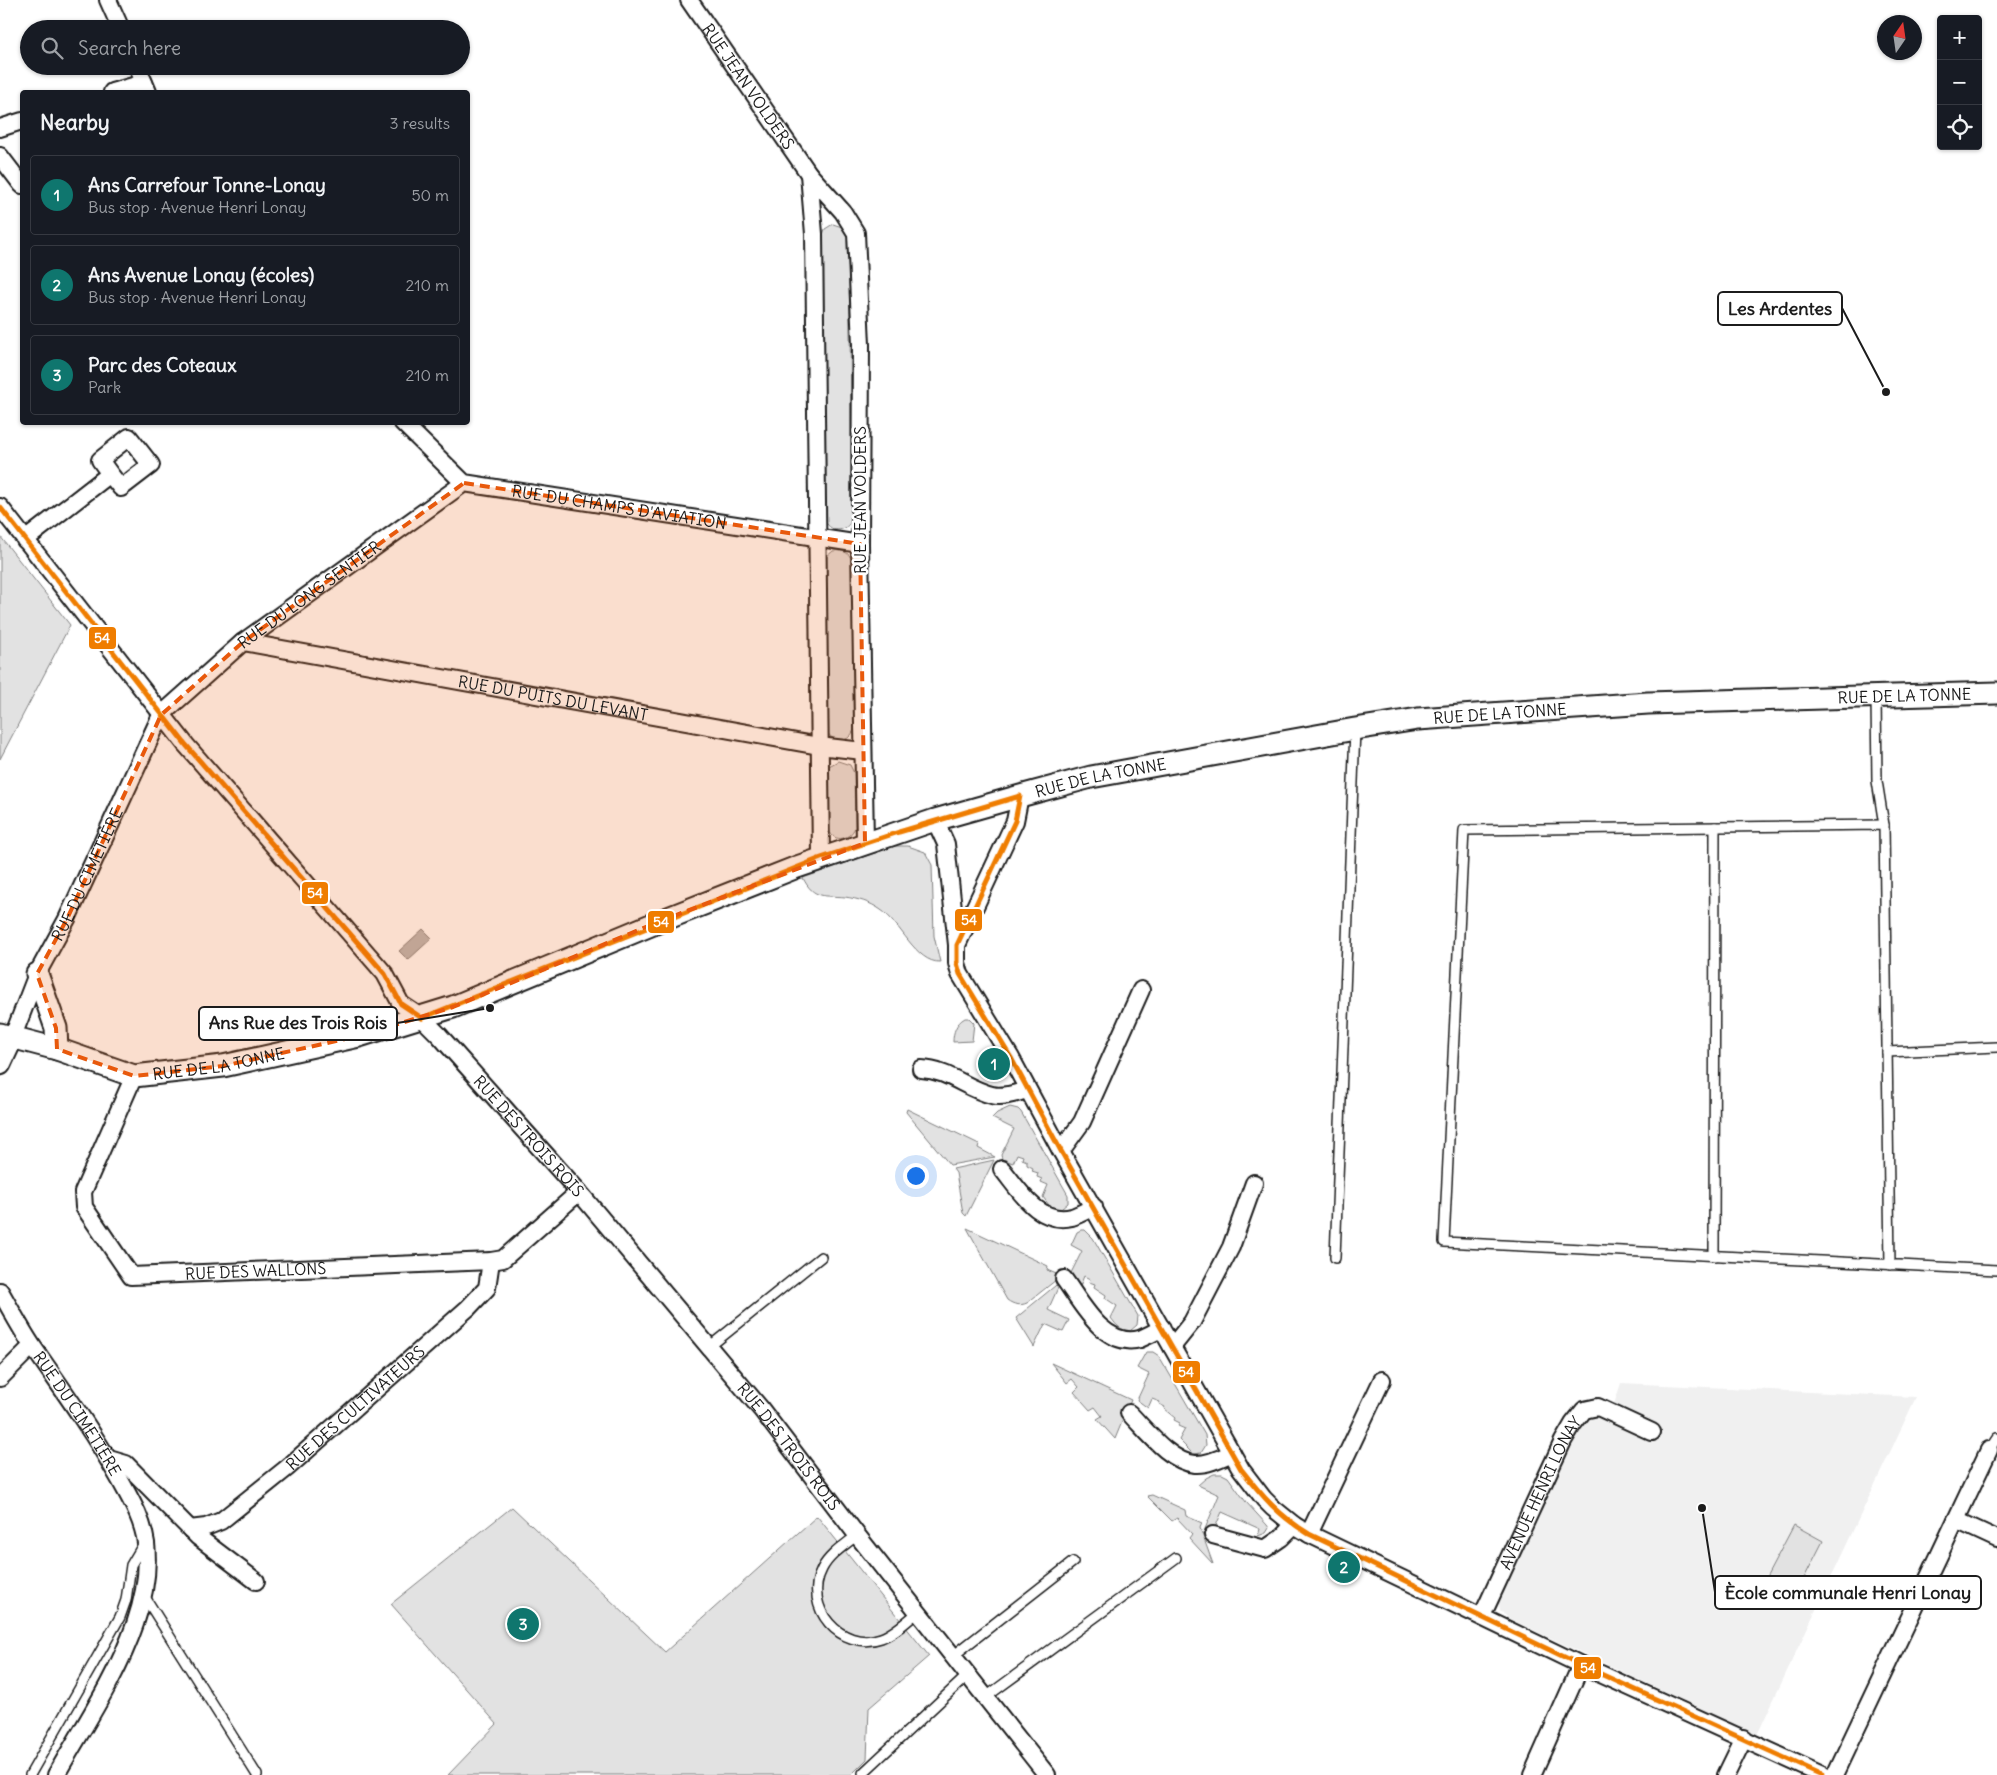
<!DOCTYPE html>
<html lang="en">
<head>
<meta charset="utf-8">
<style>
	body { margin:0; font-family:Delius,sans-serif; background:#242831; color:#f1f3f6 }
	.controls { position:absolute; right:15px; top:15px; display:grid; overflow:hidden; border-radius:5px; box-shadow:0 1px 4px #0004 }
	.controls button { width:45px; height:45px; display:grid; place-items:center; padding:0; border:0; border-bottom:1px solid #363941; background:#171b24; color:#f1f3f6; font:25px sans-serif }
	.compass { position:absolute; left:1877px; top:15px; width:45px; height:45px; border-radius:50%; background:#171b24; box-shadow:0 1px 4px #0004; rotate:13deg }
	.you { position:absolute; left:915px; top:1175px; width:18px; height:18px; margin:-12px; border:4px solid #fff; border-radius:50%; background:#1a73e8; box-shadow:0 0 0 8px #1a73e833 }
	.badge { display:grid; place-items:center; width:32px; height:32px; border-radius:50%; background:#0f766e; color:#fff; font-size:16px; font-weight:700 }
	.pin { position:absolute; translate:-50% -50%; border:2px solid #fff; box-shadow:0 1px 5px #0006 }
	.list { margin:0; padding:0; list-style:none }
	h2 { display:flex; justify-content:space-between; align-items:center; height:65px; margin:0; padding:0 20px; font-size:21px }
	h2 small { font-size:16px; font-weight:400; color:#9ea1a6 }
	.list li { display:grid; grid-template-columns:32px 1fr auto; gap:15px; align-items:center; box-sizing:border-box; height:80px; margin:0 10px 10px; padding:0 10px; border:1px solid #363941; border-radius:5px }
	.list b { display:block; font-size:19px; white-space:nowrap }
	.list p { margin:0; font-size:16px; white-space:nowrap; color:#9ea1a6 }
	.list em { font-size:16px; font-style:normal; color:#9ea1a6 }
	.icon { flex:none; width:28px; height:28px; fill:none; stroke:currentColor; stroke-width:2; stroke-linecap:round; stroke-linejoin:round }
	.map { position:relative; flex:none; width:1997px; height:1775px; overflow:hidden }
	.search { position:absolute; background:#171b24; box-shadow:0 1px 4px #0004; left:20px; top:20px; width:450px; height:55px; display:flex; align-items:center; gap:12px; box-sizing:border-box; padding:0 18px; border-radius:28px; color:#9ea1a6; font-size:19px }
	.panel { position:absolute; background:#171b24; box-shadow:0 1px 4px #0004; left:20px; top:90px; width:450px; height:335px; border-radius:5px }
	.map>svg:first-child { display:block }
	.built { fill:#f0f0f0 }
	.green { fill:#e2e2e2; stroke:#7f7f7f }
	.water { fill:#b8b8b8; stroke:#7a7a7a }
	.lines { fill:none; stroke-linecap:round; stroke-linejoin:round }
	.service-casing { stroke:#1c1c1c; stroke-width:12 }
	.minor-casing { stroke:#1c1c1c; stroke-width:20 }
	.tertiary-casing { stroke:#1c1c1c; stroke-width:25 }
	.service { stroke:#fff; stroke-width:9 }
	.minor { stroke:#fff; stroke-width:16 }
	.tertiary { stroke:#fff; stroke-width:21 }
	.bus-1-casing { stroke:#fff; stroke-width:9 }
	.bus-1 { stroke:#ef7d00; stroke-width:5 }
	.marked { fill:#e8590c; fill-opacity:0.2; stroke:#e8590c; stroke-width:4; stroke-dasharray:10 6; stroke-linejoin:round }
	.labels { text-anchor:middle; stroke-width:5; stroke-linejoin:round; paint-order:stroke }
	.street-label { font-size:16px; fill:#1c1c1c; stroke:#fff }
	.leader { fill:none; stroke:#1c1c1c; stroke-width:2 }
	.callout-dot { fill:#1c1c1c; stroke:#fff; stroke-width:2 }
	.callout { fill:#fff; stroke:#1c1c1c; stroke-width:2 }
	.callout-label { font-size:18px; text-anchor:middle; font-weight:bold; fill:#1c1c1c }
	.line-badge { stroke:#fff; stroke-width:2 }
	.badge-label { font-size:14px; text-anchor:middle; font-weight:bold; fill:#fff }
</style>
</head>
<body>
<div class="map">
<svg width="1997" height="1775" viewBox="0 0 1997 1775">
	<rect width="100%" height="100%" fill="#fff"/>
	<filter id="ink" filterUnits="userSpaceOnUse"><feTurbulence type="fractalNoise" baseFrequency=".02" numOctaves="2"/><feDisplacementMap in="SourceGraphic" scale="10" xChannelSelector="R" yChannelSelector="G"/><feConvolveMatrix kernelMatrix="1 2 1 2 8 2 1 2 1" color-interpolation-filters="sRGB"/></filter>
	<g filter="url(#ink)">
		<path class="built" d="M1621,1383L1916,1397L1757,1735L1508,1618L1500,1610L1498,1598L1583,1419L1601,1417L1609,1419Z"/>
		<g class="green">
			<path d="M833,224L845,228L849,235L852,519C847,532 832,534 825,521L822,238L825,229Z"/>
			<path d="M0,536L70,625L0,759Z"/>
			<path d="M833,551C844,549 852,554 853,565L854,729C850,743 834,744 827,732L824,562L826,557Z"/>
			<path d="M838,761L850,765L854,773L855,827C851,839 834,844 829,830C825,819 827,784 827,770L829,766Z"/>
			<path d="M895,846H908L925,852L932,865L934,936L940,962C916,963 900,922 881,910C870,902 858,899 845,897C825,895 814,900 803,878Z"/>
			<path d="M965,1018H969L974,1023L972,1041L953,1042C953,1032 956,1023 965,1018Z"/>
			<path d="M1010,1107L1018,1109L1021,1112L1068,1195V1203L1061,1209L1051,1208L1043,1197L1048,1185L1041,1182L1042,1179L1037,1177L1038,1173L1032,1171L1033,1168L1027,1165V1161L1022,1159L1023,1156L1017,1154L1013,1163L1002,1159L1001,1155L1014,1129L992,1118L997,1113Z"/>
			<path d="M907,1109L979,1144L978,1148L995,1157L950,1165L906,1112Z"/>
			<path d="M994,1160L966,1216L963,1213L956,1173L953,1169Z"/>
			<path d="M967,1228L1048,1266L1047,1270L1061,1276L1027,1303C1020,1306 1014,1305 1007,1300Z"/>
			<path d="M1081,1230H1085L1093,1238L1138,1316L1137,1325L1130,1331C1120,1330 1117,1326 1111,1318L1117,1306L1105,1298L1106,1295L1094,1287L1095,1284L1089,1282L1090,1279L1084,1276L1080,1286L1070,1281L1069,1277L1082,1251L1071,1245L1077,1232Z"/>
			<path d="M1061,1281L1048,1310L1069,1320L1063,1332L1045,1324L1034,1347L1016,1318Z"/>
			<path d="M1146,1352H1153L1159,1356L1205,1435L1206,1445L1201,1453L1193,1454L1179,1440L1185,1429L1178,1426L1180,1423L1174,1420L1175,1418L1164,1409L1165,1407L1159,1404L1160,1402L1152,1399L1148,1408L1137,1400L1149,1374L1137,1368Z"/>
			<path d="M1051,1363L1131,1400L1115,1439L1097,1419L1102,1416L1095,1407L1090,1410L1074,1392L1079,1387L1072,1379L1067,1383Z"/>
			<path d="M1214,1474H1222L1228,1477L1246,1502L1267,1525L1269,1528L1266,1533L1258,1536L1260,1529L1222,1512L1210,1539L1205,1529L1219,1495L1198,1485L1206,1478Z"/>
			<path d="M1152,1495L1185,1510L1186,1516L1202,1523L1200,1528L1213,1564L1189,1538L1192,1534L1177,1518L1172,1521L1147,1496Z"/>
			<path d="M512,1507L665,1652L817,1516L929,1656L869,1708L867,1759L851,1775H448L497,1724L391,1604Z"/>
			<path d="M1794,1525L1823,1541L1796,1594L1766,1578Z"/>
		</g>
		<path class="water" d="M423,929L432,938L408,960L399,951Z"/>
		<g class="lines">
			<defs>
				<g id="service">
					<path d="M1876,697L1877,781L1884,825"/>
					<path d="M1887,1052L1997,1047"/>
					<path d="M1714,1256L1715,827"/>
					<path d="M1335,1258L1355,729"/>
					<path d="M1890,1265L1884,825L1464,830L1444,1242L1997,1270"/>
					<path d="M709,1347L821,1257"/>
					<path d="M1989,1450L1997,1438"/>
					<path d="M857,1535C845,1545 829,1555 822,1569C802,1607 841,1652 881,1638C895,1633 907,1621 918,1612"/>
					<path d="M143,1594L257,1775"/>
					<path d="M953,1656L1073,1562"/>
					<path d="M986,1697L1176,1558"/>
					<path d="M863,1773L968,1675"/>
					<path d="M30,1775L120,1617L126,1600L131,1565L144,1543"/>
				</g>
				<g id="minor">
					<path d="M108,0L121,29"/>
					<path id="s1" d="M689,0L809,174L843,212L856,233L861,345L860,544L865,843"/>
					<path d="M137,66L148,92"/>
					<path d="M112,92L144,83"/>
					<path d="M0,128L22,121"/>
					<path d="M0,156L22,185"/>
					<path d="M809,174L814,234L821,858"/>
					<path id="s2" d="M402,422L464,483L860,544"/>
					<path id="s3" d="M0,507L186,745L385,974L401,1004L422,1018L439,1035L579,1192L761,1409L857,1535L1047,1775"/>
					<path d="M25,540L110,474L121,488L151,465L129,437L100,460L110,474"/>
					<path id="s4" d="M243,642L819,746L863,751"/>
					<path d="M935,820L946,844L957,945V963L960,974L1011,1058L1061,1151L1241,1469L1264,1499L1273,1508L1294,1525L1309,1534L1581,1665L1822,1775"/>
					<path d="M957,945L1015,821L1020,796"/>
					<path id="s5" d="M13,1036L37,974L67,919L161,715L243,642L464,483"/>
					<path d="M921,1069C949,1070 966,1089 992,1095C1003,1098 1016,1093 1027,1090"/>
					<path id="s6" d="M134,1076L83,1192L84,1207L131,1276L491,1261L503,1259L579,1192"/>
					<path d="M1061,1151L1082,1122L1141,990"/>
					<path d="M1002,1169C1020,1191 1039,1225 1072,1217C1079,1215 1087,1210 1094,1207"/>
					<path d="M1064,1279C1081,1302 1104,1349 1140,1339C1147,1336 1155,1332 1162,1328"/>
					<path id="s7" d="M0,1291C11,1310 21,1329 33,1347C63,1390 94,1433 120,1480C131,1500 143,1520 146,1543C149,1570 144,1598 135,1624C117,1677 83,1727 56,1775"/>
					<path d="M1172,1347L1192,1322L1231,1247L1254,1183"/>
					<path d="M0,1378L32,1346"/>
					<path d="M1129,1413C1146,1430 1170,1462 1195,1464C1207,1465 1221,1458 1232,1453"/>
					<path d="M109,1459L126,1464L198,1537L256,1581"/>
					<path d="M1956,1520L1997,1539"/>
					<path id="s8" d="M190,1529L206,1527L221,1521L287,1468L468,1308L487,1288L491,1261"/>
					<path d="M1309,1534L1382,1380"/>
					<path d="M1213,1535L1265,1549L1281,1538L1294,1525"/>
					<path id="s9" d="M1482,1616L1563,1441L1573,1424L1584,1410L1598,1407L1652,1432"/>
					<path d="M1532,1775L1581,1665"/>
					<path d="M1726,1775L1744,1738"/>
					<path d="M1835,1775L1989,1450"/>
				</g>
				<g id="tertiary">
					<path d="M37,974L56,1028L57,1049"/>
					<path id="s10" d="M0,1034L57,1049L134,1076L223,1066L359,1036L453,1007L658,922L797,867L935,820L1020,796L1091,777L1355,729L1418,719L1648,703L1997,693"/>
					<path d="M0,1064L13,1036"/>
				</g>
			</defs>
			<use href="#service" class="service-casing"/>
			<use href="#minor" class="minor-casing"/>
			<use href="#tertiary" class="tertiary-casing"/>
			<use href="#service" class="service"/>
			<use href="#minor" class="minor"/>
			<use href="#tertiary" class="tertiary"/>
			<defs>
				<g id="bus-1">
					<path d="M0,507L186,745L385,974L401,1004L422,1018"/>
					<path d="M422,1018L821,858L899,832L1020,796L1015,821L957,945V963L960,974L1011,1058L1061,1151L1241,1469C1262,1496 1279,1516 1309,1534L1581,1665L1822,1775"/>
				</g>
			</defs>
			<use href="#bus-1" class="bus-1-casing"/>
			<use href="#bus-1" class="bus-1"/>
		</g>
	</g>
	<path class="marked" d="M464,483L860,544L865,843L658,922L453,1007L359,1036L223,1066L134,1076L57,1049L56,1028L37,974L67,919L161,715L243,642Z"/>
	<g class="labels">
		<g class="street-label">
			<text dy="6" stroke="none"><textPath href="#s1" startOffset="105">RUE JEAN VOLDERS</textPath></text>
			<text transform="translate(860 500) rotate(-90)" y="6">RUE JEAN VOLDERS</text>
			<text dy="6" stroke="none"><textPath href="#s2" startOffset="244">RUE DU CHAMPS D'AVIATION</textPath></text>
			<text dy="6" stroke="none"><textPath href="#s5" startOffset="545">RUE DU LONG SENTIER</textPath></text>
			<text dy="6" stroke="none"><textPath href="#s10" startOffset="1966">RUE DE LA TONNE</textPath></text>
			<text dy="6" stroke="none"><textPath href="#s4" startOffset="315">RUE DU PUITS DU LEVANT</textPath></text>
			<text dy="6" stroke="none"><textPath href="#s10" startOffset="1561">RUE DE LA TONNE</textPath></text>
			<text dy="6" stroke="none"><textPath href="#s10" startOffset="1156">RUE DE LA TONNE</textPath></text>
			<text dy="6" stroke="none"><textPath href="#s5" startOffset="178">RUE DU CIMETIÈRE</textPath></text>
			<text dy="6" stroke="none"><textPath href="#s10" startOffset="226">RUE DE LA TONNE</textPath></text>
			<text dy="6" stroke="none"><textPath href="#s3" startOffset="824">RUE DES TROIS ROIS</textPath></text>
			<text dy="6" stroke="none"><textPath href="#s6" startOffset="350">RUE DES WALLONS</textPath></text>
			<text dy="6" stroke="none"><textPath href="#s8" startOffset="208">RUE DES CULTIVATEURS</textPath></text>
			<text dy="6" stroke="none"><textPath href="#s7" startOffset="145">RUE DU CIMETIÈRE</textPath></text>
			<text dy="6" stroke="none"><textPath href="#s3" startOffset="1229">RUE DES TROIS ROIS</textPath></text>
			<text dy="6" stroke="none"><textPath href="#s9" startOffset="136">AVENUE HENRI LONAY</textPath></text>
		</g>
	</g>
	<path class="leader" d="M1886 392L1842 308M490 1008L397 1023M1702 1508L1715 1592"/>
	<g class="callout-dot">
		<circle cx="1886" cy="392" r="5"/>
		<circle cx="490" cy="1008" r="5"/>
		<circle cx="1702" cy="1508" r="5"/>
	</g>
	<g class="callout">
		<rect x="1718" y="292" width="124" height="33" rx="5"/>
		<rect x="199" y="1007" width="198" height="33" rx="5"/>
		<rect x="1715" y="1576" width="266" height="33" rx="5"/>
	</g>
	<g class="callout-label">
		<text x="1780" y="315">Les Ardentes</text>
		<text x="298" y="1029">Ans Rue des Trois Rois</text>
		<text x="1848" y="1599">Ècole communale Henri Lonay</text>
	</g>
	<g class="line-badge">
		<rect x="88" y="626" width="29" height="24" rx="5" fill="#ef7d00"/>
		<rect x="301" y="881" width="28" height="24" rx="5" fill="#ef7d00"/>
		<rect x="954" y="908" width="29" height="24" rx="5" fill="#ef7d00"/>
		<rect x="647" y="910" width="28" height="24" rx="5" fill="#ef7d00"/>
		<rect x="1172" y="1360" width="29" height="24" rx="5" fill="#ef7d00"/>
		<rect x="1573" y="1656" width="29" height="24" rx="5" fill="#ef7d00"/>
	</g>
	<g class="badge-label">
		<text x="102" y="643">54</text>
		<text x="315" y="898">54</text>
		<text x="969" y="925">54</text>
		<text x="661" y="927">54</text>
		<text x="1186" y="1377">54</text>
		<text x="1588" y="1673">54</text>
	</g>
</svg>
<div class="controls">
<button>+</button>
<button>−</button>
<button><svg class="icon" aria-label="locate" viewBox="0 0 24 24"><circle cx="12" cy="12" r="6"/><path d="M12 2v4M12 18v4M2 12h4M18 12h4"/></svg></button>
</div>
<svg class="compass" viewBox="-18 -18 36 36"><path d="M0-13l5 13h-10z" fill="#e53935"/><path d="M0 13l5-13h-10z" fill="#9ea1a6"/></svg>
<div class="you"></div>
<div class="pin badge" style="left:994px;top:1064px">1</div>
<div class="pin badge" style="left:1344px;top:1567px">2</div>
<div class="pin badge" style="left:523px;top:1624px">3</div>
<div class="search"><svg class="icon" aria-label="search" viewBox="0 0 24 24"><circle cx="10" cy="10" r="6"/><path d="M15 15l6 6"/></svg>Search here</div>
<section class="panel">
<h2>Nearby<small>3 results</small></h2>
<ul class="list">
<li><span class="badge">1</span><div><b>Ans Carrefour Tonne-Lonay</b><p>Bus stop · Avenue Henri Lonay</p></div><em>50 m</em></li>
<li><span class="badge">2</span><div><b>Ans Avenue Lonay (écoles)</b><p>Bus stop · Avenue Henri Lonay</p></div><em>210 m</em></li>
<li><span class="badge">3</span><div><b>Parc des Coteaux</b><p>Park</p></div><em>210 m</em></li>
</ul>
</section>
</div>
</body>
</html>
